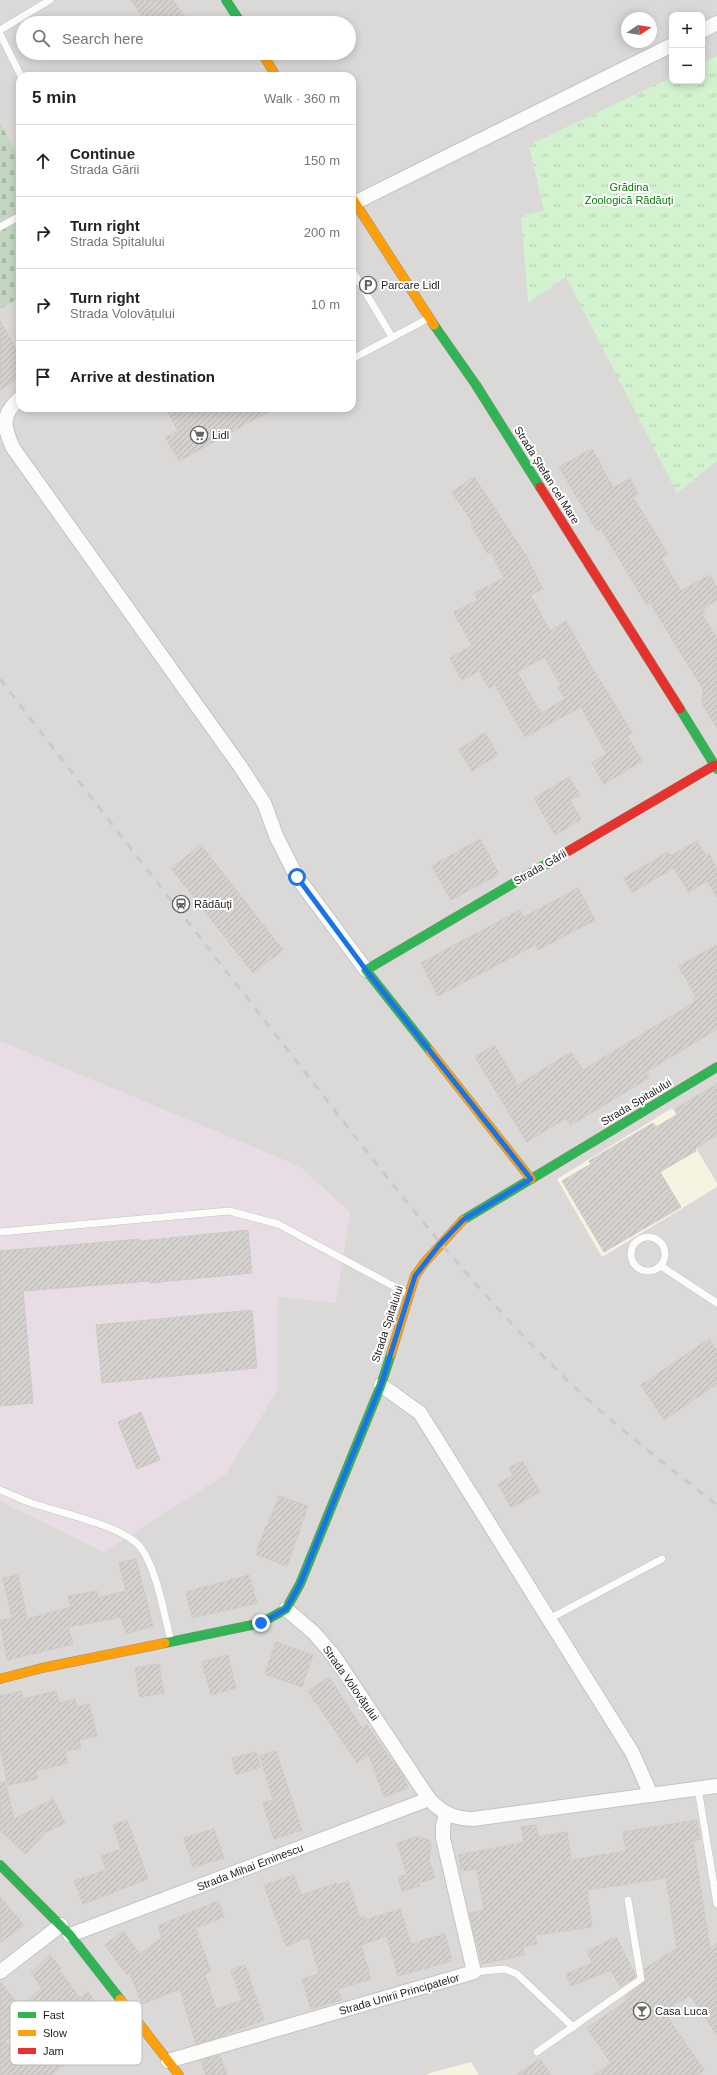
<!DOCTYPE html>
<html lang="en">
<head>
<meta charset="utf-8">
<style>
	body { margin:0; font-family:Helvetica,sans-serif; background:#f2f2f2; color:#222 }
	.controls { position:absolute; right:12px; top:12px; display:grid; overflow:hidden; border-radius:8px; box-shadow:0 2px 10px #0003 }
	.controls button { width:36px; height:36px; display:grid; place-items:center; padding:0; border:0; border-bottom:1px solid #e0e0e0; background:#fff; color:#222; font:20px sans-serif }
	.compass { position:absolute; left:621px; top:12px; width:36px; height:36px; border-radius:50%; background:#fff; box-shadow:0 2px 10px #0003; rotate:78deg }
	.stop { position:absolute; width:12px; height:12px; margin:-9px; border:3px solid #1a73e8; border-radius:50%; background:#fff }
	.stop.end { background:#1a73e8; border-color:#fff; box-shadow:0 1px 4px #0008 }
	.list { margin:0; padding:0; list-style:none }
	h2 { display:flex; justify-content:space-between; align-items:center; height:52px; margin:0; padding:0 16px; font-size:17px }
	h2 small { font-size:13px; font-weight:400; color:#767676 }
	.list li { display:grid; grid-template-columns:26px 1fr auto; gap:12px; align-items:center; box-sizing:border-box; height:72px; padding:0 16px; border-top:1px solid #e0e0e0 }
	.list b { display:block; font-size:15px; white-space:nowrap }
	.list p { margin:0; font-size:13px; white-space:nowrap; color:#767676 }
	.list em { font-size:13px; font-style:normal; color:#767676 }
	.icon { flex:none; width:22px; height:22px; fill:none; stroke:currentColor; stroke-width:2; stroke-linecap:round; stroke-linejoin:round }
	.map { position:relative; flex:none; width:717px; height:2075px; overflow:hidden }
	.search { position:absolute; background:#fff; box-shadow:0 2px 10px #0003; left:16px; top:16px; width:340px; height:44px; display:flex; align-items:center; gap:10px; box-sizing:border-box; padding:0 14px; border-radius:22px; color:#767676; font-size:15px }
	.panel { position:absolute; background:#fff; box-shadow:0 2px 10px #0003; left:16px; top:72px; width:340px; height:340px; border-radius:12px }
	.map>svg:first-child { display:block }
	.residential { fill:#dad9d7; fill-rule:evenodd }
	.industrial { fill:#e9dde5 }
	.education { fill:#f6f3e0 }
	.cemetery { fill:url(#cemetery-stones) }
	.park { fill:url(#park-tufts) }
	.building { fill:url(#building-hatch); stroke:#cecac7; fill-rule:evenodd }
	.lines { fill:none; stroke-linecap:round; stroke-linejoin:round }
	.lane-casing { stroke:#c4c3c1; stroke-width:8 }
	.street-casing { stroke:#c4c3c1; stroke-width:16 }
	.fast-casing { stroke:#95957d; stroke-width:10 }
	.slow-casing { stroke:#95957d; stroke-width:10 }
	.jam-casing { stroke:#95957d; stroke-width:10 }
	.lane { stroke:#fcfcfb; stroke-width:7 }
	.street { stroke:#fcfcfb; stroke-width:14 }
	.fast { stroke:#30b455; stroke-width:9 }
	.slow { stroke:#ff9f0a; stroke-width:9 }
	.jam { stroke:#e5322d; stroke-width:9 }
	.rail { stroke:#cacac9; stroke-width:3; stroke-dasharray:8 8; stroke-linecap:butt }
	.route { stroke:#1a73e8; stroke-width:5 }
	.labels { text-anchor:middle; stroke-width:4; stroke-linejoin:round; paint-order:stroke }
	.park-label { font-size:11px; fill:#097c0b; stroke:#fff }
	.poi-label { font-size:11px; fill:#1d1d1d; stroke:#fff; text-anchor:start }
	.street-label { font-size:11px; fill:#1d1d1d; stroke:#fff }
	.key { fill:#fff; stroke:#bbb; stroke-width:1 }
	.key-label { font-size:11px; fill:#1d1d1d }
</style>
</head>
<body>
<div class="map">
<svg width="717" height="2075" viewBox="0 0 717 2075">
	<defs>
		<pattern id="cemetery-stones" width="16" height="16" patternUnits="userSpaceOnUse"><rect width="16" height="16" fill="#c3d7c2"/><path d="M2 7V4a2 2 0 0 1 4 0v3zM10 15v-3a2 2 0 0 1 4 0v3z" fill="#a7b8a6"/></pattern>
		<pattern id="park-tufts" width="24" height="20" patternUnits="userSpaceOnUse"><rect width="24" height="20" fill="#d2f2d0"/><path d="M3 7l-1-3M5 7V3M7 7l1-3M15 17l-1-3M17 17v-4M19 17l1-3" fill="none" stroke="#b4cfb2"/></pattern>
		<pattern id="building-hatch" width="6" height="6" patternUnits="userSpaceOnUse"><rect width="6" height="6" fill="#d4d1ce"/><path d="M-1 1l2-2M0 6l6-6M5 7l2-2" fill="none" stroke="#b6b3b0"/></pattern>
	</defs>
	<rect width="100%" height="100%" fill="#ebe9e5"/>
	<path class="residential" d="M0,0H717V2075H0ZM672,15H702V81H672ZM627,18H651V42H627ZM23,23H349V53H23ZM20,76H352V408H20Z"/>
	<path class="industrial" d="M0,1041L299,1166L350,1212L336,1303L278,1297L277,1391L226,1474L104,1552L0,1501Z"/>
	<g class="education">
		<path d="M672,1108L717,1183V1187L602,1257L557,1179Z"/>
		<path d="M471,2062L479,2075H426L430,2073Z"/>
	</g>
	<path class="cemetery" d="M0,123L20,161V297L0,309Z"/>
	<path class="park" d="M717,56V461L677,493L566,277L528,303L521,216L544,211L529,145L672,77V81H702V63Z"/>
	<g class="building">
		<path d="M131,0H173L189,23H146Z"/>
		<path d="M0,321L20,355V377L0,390Z"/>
		<path d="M166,408H275L179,461L166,438L178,431Z"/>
		<path d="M592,449L613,488L630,478L638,494L633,497L668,554L661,558L681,591L710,575L717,588V600L702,609L705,614L702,615L717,638V728L702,704L703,689L650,603L647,605L601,529L597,531L559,467Z"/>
		<path d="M474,477L525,554L543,589L530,595L550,631L566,621L591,666L632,733L627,736L642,761L604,784L592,763L607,754L581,707L525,737L495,685L489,688L479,671L462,680L450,658L472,646L454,612L478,600L475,593L504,578L491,552L488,554L471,525L473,524L452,492ZM545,657L561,685L558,687L565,699L541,713L517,672Z"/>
		<path d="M485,733L498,755L472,771L459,749Z"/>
		<path d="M569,777L580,795L570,800L581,819L555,835L534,798Z"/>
		<path d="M480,839L499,874L451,900L432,866Z"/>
		<path d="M697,841L705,854L710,855L717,869V897L707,881L689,892L674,868L632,892L624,878L668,852L671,856Z"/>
		<path d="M201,845L283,950L253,973L171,868Z"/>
		<path d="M578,888L595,920L538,950L535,945L438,996L421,963L520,910L524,917Z"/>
		<path d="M717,945V1029L646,1072L649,1078L619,1096L571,1125L566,1118L527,1142L475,1057L494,1045L518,1085L571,1052L583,1070L695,1002L693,999L696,997L679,966Z"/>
		<path d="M717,1084V1135L695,1148L696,1151L660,1172L681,1207L604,1252L562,1181L591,1164L589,1161L653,1123L656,1127L678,1114L675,1109Z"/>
		<path d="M248,1230L252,1273L150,1283V1281L23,1291L33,1403L0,1406V1251L140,1239V1241Z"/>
		<path d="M252,1310L257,1368L102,1383L96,1325Z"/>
		<path d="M709,1339L717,1352V1384L664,1420L641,1385Z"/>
		<path d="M141,1412L160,1460L137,1469L118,1422Z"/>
		<path d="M522,1461L540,1492L511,1508L498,1484L513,1475L509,1468Z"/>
		<path d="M279,1496L308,1506L287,1566L257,1555V1550L266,1526L267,1527Z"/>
		<path d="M136,1559L153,1626L126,1634L121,1617L68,1627L73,1644L7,1660L0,1620L12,1618L3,1578L18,1575L27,1619L71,1607L68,1596L97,1591L98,1598L126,1591L119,1563Z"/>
		<path d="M249,1575L257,1603L192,1618L186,1592Z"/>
		<path d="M276,1642L313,1655L302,1687L265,1674Z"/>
		<path d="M228,1655L236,1688L211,1695L202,1662Z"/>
		<path d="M159,1664L164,1693L140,1697L135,1668Z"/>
		<path d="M329,1677L362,1728L367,1725L392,1762L394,1761L403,1775L408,1788L384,1797L369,1755L357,1763L308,1691Z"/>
		<path d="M21,1691L23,1699L56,1691L59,1703L75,1699L77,1707L89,1704L97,1736L79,1740L81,1748L65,1751L68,1763L36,1771L37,1779L8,1785L0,1748V1696Z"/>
		<path d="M276,1751L302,1830L274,1839L263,1803L273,1800L260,1756Z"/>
		<path d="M256,1752L261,1767L236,1774L232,1758Z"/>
		<path d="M5,1782L14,1819L53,1799L65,1823L46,1832L25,1854L0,1830V1783Z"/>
		<path d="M127,1820L148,1879L83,1904L74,1881L106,1870L101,1856L121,1849L113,1825Z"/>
		<path d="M697,1820L700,1839L693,1841L710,1948L717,1943V2035L690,1995L664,2012L704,2070L697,2075H594L611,2063L587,2028L627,2001L625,1997L645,1981L644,1969L677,1948L666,1878L587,1890L592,1927L535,1935L537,1944L523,1947L524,1955L482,1964L469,1913L484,1910L477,1869L461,1871L459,1855L524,1842L521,1827L536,1825L538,1837L567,1832L571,1860L626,1851L623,1832Z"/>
		<path d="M214,1829L224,1858L193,1867L184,1838Z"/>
		<path d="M416,1837L430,1840L431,1846L429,1860L435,1878L419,1883L420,1886L402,1891L398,1877L407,1874L397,1843Z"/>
		<path d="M294,1875L301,1895L337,1883L338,1885L348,1881L360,1918L364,1917L365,1920L400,1909L411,1944L445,1934L452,1961L398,1976L387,1936L361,1945L371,1979L338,1989L341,2000L311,2009L302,1979L319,1974L309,1937L286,1946L264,1885Z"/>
		<path d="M0,1897L24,1925L0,1943Z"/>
		<path d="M218,1901L224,1917L195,1928L211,1971L205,1974L216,2009L242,2000L231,1970L245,1965L264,2020L223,2035L224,2036L196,2044L180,1989L142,2004L130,1973L127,1975L105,1945L123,1931L140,1954L162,1938L158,1926Z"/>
		<path d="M616,1937L636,1977L620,1987L611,1970L571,1986L566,1974L593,1963L587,1951Z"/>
		<path d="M50,1955L61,1968L59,1970L80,1998L88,1992L104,2015L60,2050L69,2062L51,2075H0V1981L20,2007L42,1988L31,1973ZM37,2016L53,2037L21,2061L5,2041Z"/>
		<path d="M220,2055L227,2075H206L201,2060Z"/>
		<path d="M540,2059L551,2075H516Z"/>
	</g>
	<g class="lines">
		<defs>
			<g id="lane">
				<path d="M0,30L50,0"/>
				<path d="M0,34L21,76"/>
				<path d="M0,227L20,216"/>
				<path d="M352,270L392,337"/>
				<path d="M352,359L427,319"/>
				<path d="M0,1232L229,1211L278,1224L408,1294"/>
				<circle cx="648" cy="1254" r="17"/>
				<path d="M661,1266L717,1303"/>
				<path d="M0,1490C10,1494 21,1499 31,1503C57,1512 125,1526 141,1548C157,1570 164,1614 171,1641"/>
				<path d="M549,1619L662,1559"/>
				<path d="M698,1788L717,1904"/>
				<path d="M474,1972L505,1969L517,1974L573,2027"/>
				<path d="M537,2052L641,1979L628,1900"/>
			</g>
			<g id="street">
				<path d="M702,31L717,23"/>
				<path d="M352,204L672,45"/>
				<path d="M20,398C1,415 3,426 13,448L240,766L264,803L277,838L297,877L366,970"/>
				<path d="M381,1385L420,1413L632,1752L651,1795"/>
				<path d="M286,1609L314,1633L334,1656L429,1799C442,1813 455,1819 473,1819L717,1786"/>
				<path d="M70,1935L429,1799"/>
				<path d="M0,1972L61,1925"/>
				<path d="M168,2061L474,1972L443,1838V1826L446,1814"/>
			</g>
			<g id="fast">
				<path d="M226,0L241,23"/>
				<path d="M434,325L476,385L540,487"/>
				<path d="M680,709L717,769"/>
				<path d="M430,1051L366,970L548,863"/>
				<path d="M463,1220L717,1067"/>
				<path d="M165,1643L261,1623L286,1609L300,1584L381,1385L391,1354"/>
				<path d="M0,1865L70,1935L120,1999"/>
			</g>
			<g id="slow">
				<path d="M262,53L276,76"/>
				<path d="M352,198L434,325"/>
				<path d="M430,1051L531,1179"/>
				<path d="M391,1354L415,1276L425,1262L463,1220"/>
				<path d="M0,1679L42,1668L165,1643"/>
				<path d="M120,1999L179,2075"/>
			</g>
			<g id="jam">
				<path d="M540,487L680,709"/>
				<path d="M548,863L715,765"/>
			</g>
		</defs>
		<use href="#lane" class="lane-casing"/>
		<use href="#street" class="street-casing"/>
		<use href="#fast" class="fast-casing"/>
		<use href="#slow" class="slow-casing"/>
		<use href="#jam" class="jam-casing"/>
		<use href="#lane" class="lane"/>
		<use href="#street" class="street"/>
		<use href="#fast" class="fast"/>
		<use href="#slow" class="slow"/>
		<use href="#jam" class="jam"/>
		<path class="rail" d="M0,679C100,809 200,938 301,1067C381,1170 460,1274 553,1366C603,1417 661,1461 717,1505"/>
	</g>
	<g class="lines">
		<path class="route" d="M261,1623L286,1609L300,1584L381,1385L415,1276L440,1244L463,1220L531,1179L366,970L297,877"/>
	</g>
	<defs>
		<symbol id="parking-ring" viewBox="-11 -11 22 22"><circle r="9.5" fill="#fff" stroke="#656463" stroke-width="1.5"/><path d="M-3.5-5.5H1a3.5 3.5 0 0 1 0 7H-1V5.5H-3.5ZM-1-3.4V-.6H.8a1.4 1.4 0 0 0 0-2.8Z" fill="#656463"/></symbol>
		<symbol id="supermarket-ring" viewBox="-11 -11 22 22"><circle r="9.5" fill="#fff" stroke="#656463" stroke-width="1.5"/><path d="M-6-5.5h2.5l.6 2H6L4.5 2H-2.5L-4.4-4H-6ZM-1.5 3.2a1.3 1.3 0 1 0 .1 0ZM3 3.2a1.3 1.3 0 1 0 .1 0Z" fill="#656463"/></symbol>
		<symbol id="station-ring" viewBox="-11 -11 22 22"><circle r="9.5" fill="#fff" stroke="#656463" stroke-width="1.5"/><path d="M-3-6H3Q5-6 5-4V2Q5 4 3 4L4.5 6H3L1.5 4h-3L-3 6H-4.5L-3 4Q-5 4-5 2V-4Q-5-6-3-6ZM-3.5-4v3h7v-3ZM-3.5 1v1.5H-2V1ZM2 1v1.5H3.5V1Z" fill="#656463"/></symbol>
		<symbol id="bar-ring" viewBox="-11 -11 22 22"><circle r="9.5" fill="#fff" stroke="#656463" stroke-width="1.5"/><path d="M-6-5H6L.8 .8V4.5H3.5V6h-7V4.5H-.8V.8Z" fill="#656463"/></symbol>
	</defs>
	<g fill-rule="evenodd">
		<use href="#parking-ring" x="358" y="275" width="20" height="20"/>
		<use href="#supermarket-ring" x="189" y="425" width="20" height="20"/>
		<use href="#station-ring" x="171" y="894" width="20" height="20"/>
		<use href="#bar-ring" x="632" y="2001" width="20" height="20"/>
	</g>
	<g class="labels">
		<g class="park-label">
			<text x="629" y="191">Grădina<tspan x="629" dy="13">Zoologică Rădăuți</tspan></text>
		</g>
		<g class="poi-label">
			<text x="381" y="289">Parcare Lidl</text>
			<text x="212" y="439">Lidl</text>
			<text x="194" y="908">Rădăuți</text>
			<text x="655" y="2015">Casa Luca</text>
		</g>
		<g class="street-label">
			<text transform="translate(547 475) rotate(58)" y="4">Strada Ștefan cel Mare</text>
			<text transform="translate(540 867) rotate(-30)" y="4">Strada Gării</text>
			<text transform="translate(636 1102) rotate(-31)" y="4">Strada Spitalului</text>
			<text transform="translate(387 1324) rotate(-72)" y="4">Strada Spitalului</text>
			<text transform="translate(351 1683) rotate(55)" y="4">Strada Volovățului</text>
			<text transform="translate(250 1867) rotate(-21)" y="4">Strada Mihai Eminescu</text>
			<text transform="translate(399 1994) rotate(-16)" y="4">Strada Unirii Principatelor</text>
		</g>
	</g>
	<rect x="10" y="2001" width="132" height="64" rx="6" class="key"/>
	<rect x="18" y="2012" width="18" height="6" fill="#30b455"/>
	<rect x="18" y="2030" width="18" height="6" fill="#ff9f0a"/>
	<rect x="18" y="2048" width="18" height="6" fill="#e5322d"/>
	<g class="key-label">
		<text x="43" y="2019">Fast</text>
		<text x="43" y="2037">Slow</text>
		<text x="43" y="2055">Jam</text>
	</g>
</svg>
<div class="controls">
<button>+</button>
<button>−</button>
</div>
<svg class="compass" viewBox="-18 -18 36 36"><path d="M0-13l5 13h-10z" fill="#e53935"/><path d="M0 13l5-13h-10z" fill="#767676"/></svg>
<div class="stop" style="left:297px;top:877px"></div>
<div class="stop end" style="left:261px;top:1623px"></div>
<div class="search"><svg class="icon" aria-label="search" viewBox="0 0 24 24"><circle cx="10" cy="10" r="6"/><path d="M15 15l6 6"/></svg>Search here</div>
<section class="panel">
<h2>5 min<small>Walk · 360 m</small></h2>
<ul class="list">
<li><svg class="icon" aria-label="ahead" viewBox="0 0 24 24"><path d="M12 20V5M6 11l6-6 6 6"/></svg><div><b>Continue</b><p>Strada Gării</p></div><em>150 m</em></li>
<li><svg class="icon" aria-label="right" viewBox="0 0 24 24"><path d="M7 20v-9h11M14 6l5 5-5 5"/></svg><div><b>Turn right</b><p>Strada Spitalului</p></div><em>200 m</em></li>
<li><svg class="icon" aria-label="right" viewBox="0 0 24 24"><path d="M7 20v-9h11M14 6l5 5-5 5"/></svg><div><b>Turn right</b><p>Strada Volovățului</p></div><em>10 m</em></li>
<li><svg class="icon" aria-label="arrive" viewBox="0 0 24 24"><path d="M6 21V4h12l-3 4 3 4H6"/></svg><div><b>Arrive at destination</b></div></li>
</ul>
</section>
</div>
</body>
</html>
